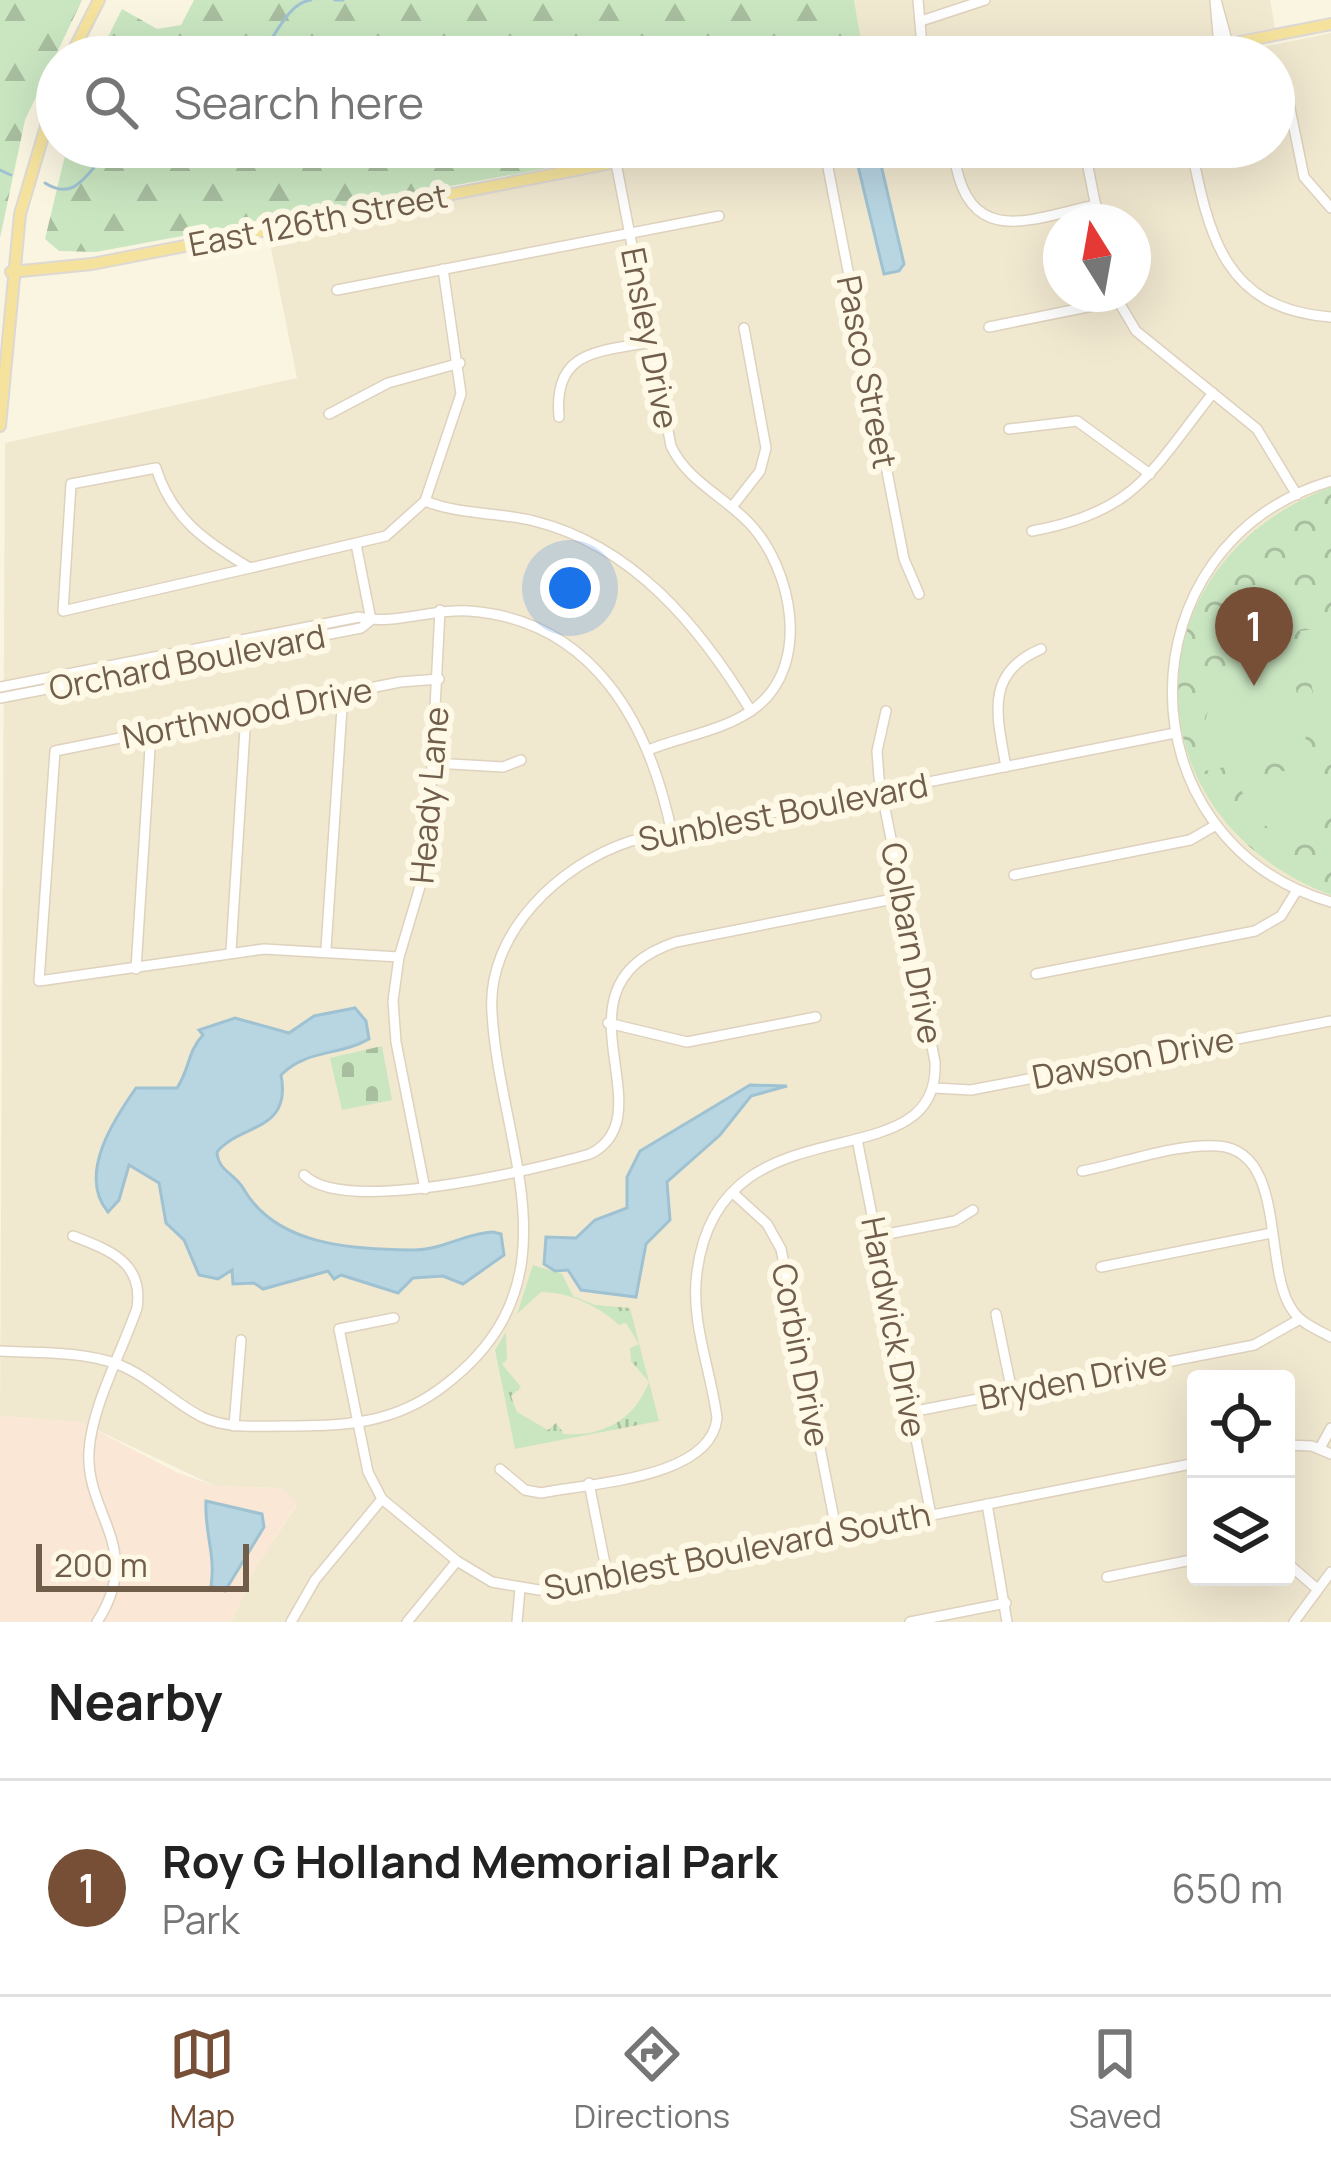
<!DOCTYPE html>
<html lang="en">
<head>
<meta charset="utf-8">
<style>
	body { margin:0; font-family:Manrope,sans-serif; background:#f6f6f6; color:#222 }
	.controls { position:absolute; right:36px; bottom:36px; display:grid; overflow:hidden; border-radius:12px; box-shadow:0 12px 48px #0002 }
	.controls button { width:108px; height:108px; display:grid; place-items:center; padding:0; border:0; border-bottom:3px solid #e0e0e0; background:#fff; color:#222; font:60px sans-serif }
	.compass { position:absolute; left:1043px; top:204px; width:108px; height:108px; border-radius:50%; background:#fff; box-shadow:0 12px 48px #0002; rotate:349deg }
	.scale { position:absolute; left:36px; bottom:30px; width:213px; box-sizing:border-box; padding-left:12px; border:6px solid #705e4a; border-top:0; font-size:33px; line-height:42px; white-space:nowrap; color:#705e4a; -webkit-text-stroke:9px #fef9e7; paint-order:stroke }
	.you { position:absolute; left:570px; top:588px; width:42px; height:42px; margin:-30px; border:9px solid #fff; border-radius:50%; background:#1a73e8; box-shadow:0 0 0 18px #1a73e833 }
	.badge { display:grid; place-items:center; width:78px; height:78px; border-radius:50%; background:#764f36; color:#fff; font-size:39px; font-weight:700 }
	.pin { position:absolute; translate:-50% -99px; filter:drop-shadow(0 3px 6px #0008) }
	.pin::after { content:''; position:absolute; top:63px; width:42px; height:36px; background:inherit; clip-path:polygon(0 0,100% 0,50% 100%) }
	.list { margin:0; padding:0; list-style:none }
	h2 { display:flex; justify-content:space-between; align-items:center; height:156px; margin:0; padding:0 48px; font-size:51px }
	h2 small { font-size:39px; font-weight:400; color:#767676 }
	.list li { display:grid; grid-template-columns:78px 1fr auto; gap:36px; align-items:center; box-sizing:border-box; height:216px; padding:0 48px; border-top:3px solid #e0e0e0 }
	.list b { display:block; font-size:45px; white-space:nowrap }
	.list p { margin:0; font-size:39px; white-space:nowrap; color:#767676 }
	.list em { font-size:39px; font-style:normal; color:#767676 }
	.icon { flex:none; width:66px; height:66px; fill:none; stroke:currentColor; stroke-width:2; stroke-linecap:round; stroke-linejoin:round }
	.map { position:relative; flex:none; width:1331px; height:1622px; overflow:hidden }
	.search { position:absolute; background:#fff; box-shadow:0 12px 48px #0002; left:36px; right:36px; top:36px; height:132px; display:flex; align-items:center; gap:30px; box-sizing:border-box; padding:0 42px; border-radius:66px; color:#767676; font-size:45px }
	.sheet { height:372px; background:#fff }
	nav { display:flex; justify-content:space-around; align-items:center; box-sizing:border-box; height:168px; border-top:3px solid #e0e0e0; background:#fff; font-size:33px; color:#767676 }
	nav a { display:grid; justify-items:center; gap:6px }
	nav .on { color:#764f36 }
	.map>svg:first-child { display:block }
	.residential { fill:#f1e8d0; fill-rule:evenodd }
	.commercial { fill:#fae7d5 }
	.grass { fill:url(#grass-tufts) }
	.forest { fill:url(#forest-firs) }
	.cemetery { fill:url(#cemetery-stones) }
	.park { fill:url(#park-crowns) }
	.pitch { fill:#cae6c1 }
	.water { fill:#b8d5e2; stroke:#9fc2d3; stroke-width:3 }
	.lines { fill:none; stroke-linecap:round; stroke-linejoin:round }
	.stream { stroke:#9fc2d3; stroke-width:3 }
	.minor-casing { stroke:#ded2be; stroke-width:12 }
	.major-casing { stroke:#ddd8d4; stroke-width:14 }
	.minor { stroke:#fff; stroke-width:9 }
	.major { stroke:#f5e39d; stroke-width:10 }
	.labels { text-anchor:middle; stroke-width:12; stroke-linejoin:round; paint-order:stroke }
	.street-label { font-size:33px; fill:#705e4a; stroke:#fef9e7 }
</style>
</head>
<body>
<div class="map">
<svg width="1331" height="1622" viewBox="0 0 1331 1622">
	<defs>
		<pattern id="grass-tufts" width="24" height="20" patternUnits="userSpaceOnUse" patternTransform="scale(3)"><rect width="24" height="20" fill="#cae6c1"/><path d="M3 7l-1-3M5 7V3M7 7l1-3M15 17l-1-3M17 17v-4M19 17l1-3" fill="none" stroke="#a8be9f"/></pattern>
		<pattern id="forest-firs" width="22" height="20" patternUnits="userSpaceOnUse" patternTransform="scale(3)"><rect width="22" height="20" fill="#cae6c1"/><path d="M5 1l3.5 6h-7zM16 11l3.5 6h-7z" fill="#a8be9f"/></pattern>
		<pattern id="cemetery-stones" width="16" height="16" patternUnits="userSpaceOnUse" patternTransform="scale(3)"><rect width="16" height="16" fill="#cae6c1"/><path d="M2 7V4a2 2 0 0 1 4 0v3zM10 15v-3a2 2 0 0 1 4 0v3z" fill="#a8be9f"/></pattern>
		<pattern id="park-crowns" width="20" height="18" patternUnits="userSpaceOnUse" patternTransform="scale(3)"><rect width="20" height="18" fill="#cae6c1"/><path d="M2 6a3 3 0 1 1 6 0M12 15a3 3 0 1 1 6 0" fill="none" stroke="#a8be9f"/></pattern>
	</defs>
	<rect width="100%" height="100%" fill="#faf5e1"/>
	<g class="residential">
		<path d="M854,0H1270L1275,28L1128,57H864Z"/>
		<path d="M1331,33V1622H231L256,1567L297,1505L281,1488L215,1486L80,1422L0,1416L5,443L297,378L268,233L698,147H1274V57H1214ZM1061,222H1133V294H1061ZM1196,1379H1286V1577H1196Z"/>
	</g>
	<path class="commercial" d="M0,1416L80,1422L178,1473L215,1486L281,1488L297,1504L256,1567L231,1622H0Z"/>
	<path class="grass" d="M533,1265L562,1274L573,1296L595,1305L630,1308L659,1421L515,1449L495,1350L506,1332L507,1360L502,1364L521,1387L511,1396L517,1412L548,1430L556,1423L564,1434C603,1437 635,1419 649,1382L631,1361L630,1348L639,1344L626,1323L619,1325C599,1306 569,1292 541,1292L517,1314Z"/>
	<g class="forest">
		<path d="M0,0H82L25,120L0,238Z"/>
		<path d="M194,0H854L864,57H98L122,9L157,29L181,25Z"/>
		<path d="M67,147H661L96,252L59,251L45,239Z"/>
	</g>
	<path class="cemetery" d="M382,1046L392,1100L342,1110L330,1058Z"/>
	<path class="park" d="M1331,487V895C1127,818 1126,564 1331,487Z"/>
	<g class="pitch">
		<path d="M1331,627V744H1328L1323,740L1300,631Z"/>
		<path d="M1288,647L1307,746L1303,752L1204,771C1192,708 1228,662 1288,647Z"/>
		<path d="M1306,767L1312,771L1325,837C1282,847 1246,822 1239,779Z"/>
	</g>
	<g class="water">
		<path d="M879,156L904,264L899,271L884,274L858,166L862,159Z"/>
		<path d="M355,1008L366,1021L369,1039C340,1056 306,1049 281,1075C292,1132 241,1123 217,1152C218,1171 234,1173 243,1188C276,1246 351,1249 413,1250C439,1251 466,1233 493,1232L501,1234L504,1255L463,1284L443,1276L413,1278L398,1293L341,1275L334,1279L328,1271L263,1289L254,1283L233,1284L232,1270L218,1279L199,1275L184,1240L166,1223L159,1183L129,1165L119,1200L108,1212C76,1174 117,1115 136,1088H177C190,1069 187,1052 203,1035L199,1030L235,1018L289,1033L314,1016Z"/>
		<path d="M750,1085L787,1086L751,1096L720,1135L667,1182L670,1220L646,1244L636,1297L581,1290L568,1270L555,1271L544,1264L546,1237L576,1238L595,1220L627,1208V1177L640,1151Z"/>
		<path d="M206,1501L262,1514L264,1527L225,1591L211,1586C216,1555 204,1531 206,1501Z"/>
	</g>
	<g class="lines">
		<g class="stream">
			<path d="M335,0H343"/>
			<path d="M260,57C275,36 289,2 311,0"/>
			<path d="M0,170L11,175"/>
			<path d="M45,183C81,206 90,160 117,147"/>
		</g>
		<defs>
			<g id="minor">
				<path d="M918,0L923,57"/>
				<path d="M1215,0L1219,46"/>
				<path d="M1216,0L1228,44"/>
				<path d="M921,21L985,0"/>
				<path d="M1286,89L1304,177L1331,208"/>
				<path d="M824,147L904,559L919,594"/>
				<path d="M1084,147L1099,222"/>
				<path d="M1191,147C1209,236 1224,309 1331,317"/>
				<path d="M616,163L671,446C687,481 725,497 750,524C792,569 812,665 755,708C726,730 684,736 651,749"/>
				<path d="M956,166C973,249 1036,217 1096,205"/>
				<path d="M337,290L719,216"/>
				<path d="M1114,294L1136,331L1257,429L1297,495"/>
				<path d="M989,327L1117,301"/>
				<path d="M329,414L388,383L460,363"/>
				<path d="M559,417C553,350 598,352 650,342"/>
				<path d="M1009,429L1077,421L1150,474"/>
				<path d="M156,468C172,519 206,542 250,568L63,611L71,484Z"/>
				<path d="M1331,481C1120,544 1119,840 1331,902"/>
				<path d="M425,501C460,515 498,512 534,521C634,546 700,627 751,711"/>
				<path d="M732,507L760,471L766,448L744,328"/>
				<path d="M1032,531C1137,512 1151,471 1213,393"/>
				<path d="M356,544L371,620"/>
				<path d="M250,568L386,536L425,501L461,394L443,269"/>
				<path d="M0,687L359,617C393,626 433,608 469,611C594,620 650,725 672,834"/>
				<path d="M0,698L361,628L371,620"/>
				<path d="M434,763L503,767L521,760"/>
				<path d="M1006,767C997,716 984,673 1041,649"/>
				<path d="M1014,875L1190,840L1216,825"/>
				<path d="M326,949L343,693"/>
				<path d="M231,951L246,713"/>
				<path d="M399,957L264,949L39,981L55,751L400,682L439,679"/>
				<path d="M136,969L151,733"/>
				<path d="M1036,974L1255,931L1281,916L1297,890"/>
				<path d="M608,1023L687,1042L816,1017"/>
				<path d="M934,1088L971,1090L1331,1021"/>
				<path d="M857,1139L931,1515"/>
				<path d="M1082,1171C1124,1163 1176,1143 1218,1146C1288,1151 1262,1270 1293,1311C1302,1324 1318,1330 1331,1337"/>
				<path d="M304,1175C344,1216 537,1169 590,1154C670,1114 543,986 676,942L903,897"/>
				<path d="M425,1189L396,1042L393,1001L399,957L427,863L440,610"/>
				<path d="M733,1193L767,1224L781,1249L837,1534"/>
				<path d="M73,1236C109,1250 144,1262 137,1308C122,1352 92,1405 89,1451C85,1515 145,1548 97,1622"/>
				<path d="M877,1236L955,1221L973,1210"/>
				<path d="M1101,1267L1272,1233"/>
				<path d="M996,1314L1012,1392"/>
				<path d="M394,1318L339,1329L368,1472L382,1499L457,1561L492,1582L539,1590L608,1579L1196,1463"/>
				<path d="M0,1351C38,1353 81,1351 117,1364C149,1376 172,1402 202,1417C228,1429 254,1426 282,1426C343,1426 394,1425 445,1385C582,1280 500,1148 492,1013C486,933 560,864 631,841L1175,733"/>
				<path d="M911,1412L1254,1345L1300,1319"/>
				<path d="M234,1426L241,1340"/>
				<path d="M1286,1445L1312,1446L1331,1454"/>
				<path d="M1320,1448L1331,1428"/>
				<path d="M500,1469L525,1490L541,1493C590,1483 711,1479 717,1418C711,1370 690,1321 697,1272C720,1092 941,1187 935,1062L879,778L877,751L886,711"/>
				<path d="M589,1483L608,1579"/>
				<path d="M987,1504L1007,1622"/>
				<path d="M1286,1562L1315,1587"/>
				<path d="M1107,1577L1196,1559"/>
				<path d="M291,1622L315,1580L382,1499"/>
				<path d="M407,1622L457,1561"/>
				<path d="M517,1622L520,1589"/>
				<path d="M910,1622L1006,1603"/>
				<path d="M1294,1622L1331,1572"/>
			</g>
			<g id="major">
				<path d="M70,57L99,0"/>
				<path d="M1163,57L1331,24"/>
				<path d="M11,272L92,264L694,147"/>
				<path d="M0,426L20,214L57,89"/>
			</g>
		</defs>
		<use href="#minor" class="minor-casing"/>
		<use href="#major" class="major-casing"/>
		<use href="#minor" class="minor"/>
		<use href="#major" class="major"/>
	</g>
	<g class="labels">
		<g class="street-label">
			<text transform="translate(318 220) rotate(-11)" y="12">East 126th Street</text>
			<text transform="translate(650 338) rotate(79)" y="12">Ensley Drive</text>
			<text transform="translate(867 372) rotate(79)" y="12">Pasco Street</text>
			<text transform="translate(187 662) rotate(-11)" y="12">Orchard Boulevard</text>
			<text transform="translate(247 713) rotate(-11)" y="12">Northwood Drive</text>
			<text transform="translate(429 795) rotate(-85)" y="12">Heady Lane</text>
			<text transform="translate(783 812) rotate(-11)" y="12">Sunblest Boulevard</text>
			<text transform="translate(912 943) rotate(79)" y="12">Colbarn Drive</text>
			<text transform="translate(1133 1058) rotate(-11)" y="12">Dawson Drive</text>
			<text transform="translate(894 1327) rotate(79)" y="12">Hardwick Drive</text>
			<text transform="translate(801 1355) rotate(79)" y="12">Corbin Drive</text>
			<text transform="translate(1073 1380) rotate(-11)" y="12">Bryden Drive</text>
			<text transform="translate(737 1551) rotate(-11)" y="12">Sunblest Boulevard South</text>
		</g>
	</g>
</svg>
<div class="controls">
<button><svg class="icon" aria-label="locate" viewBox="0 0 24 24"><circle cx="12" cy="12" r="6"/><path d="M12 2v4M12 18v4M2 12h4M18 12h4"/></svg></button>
<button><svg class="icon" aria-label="layers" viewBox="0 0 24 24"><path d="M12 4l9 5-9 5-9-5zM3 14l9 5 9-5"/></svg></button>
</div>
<svg class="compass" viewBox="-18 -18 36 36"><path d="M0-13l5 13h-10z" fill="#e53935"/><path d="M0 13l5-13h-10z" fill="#767676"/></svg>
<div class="scale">200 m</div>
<div class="you"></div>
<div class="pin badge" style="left:1254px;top:686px">1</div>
<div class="search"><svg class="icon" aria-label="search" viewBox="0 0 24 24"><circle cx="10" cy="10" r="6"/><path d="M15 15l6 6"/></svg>Search here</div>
</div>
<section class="sheet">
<h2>Nearby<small></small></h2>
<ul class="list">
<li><span class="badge">1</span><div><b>Roy G Holland Memorial Park</b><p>Park</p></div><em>650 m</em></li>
</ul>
</section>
<nav>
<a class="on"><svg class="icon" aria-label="map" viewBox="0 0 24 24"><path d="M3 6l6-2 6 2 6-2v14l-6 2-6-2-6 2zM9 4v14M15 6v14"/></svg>Map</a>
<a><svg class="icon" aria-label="directions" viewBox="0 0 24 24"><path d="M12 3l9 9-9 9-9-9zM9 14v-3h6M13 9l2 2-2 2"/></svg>Directions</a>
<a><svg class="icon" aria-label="saved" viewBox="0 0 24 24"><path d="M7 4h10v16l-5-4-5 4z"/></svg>Saved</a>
</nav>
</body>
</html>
